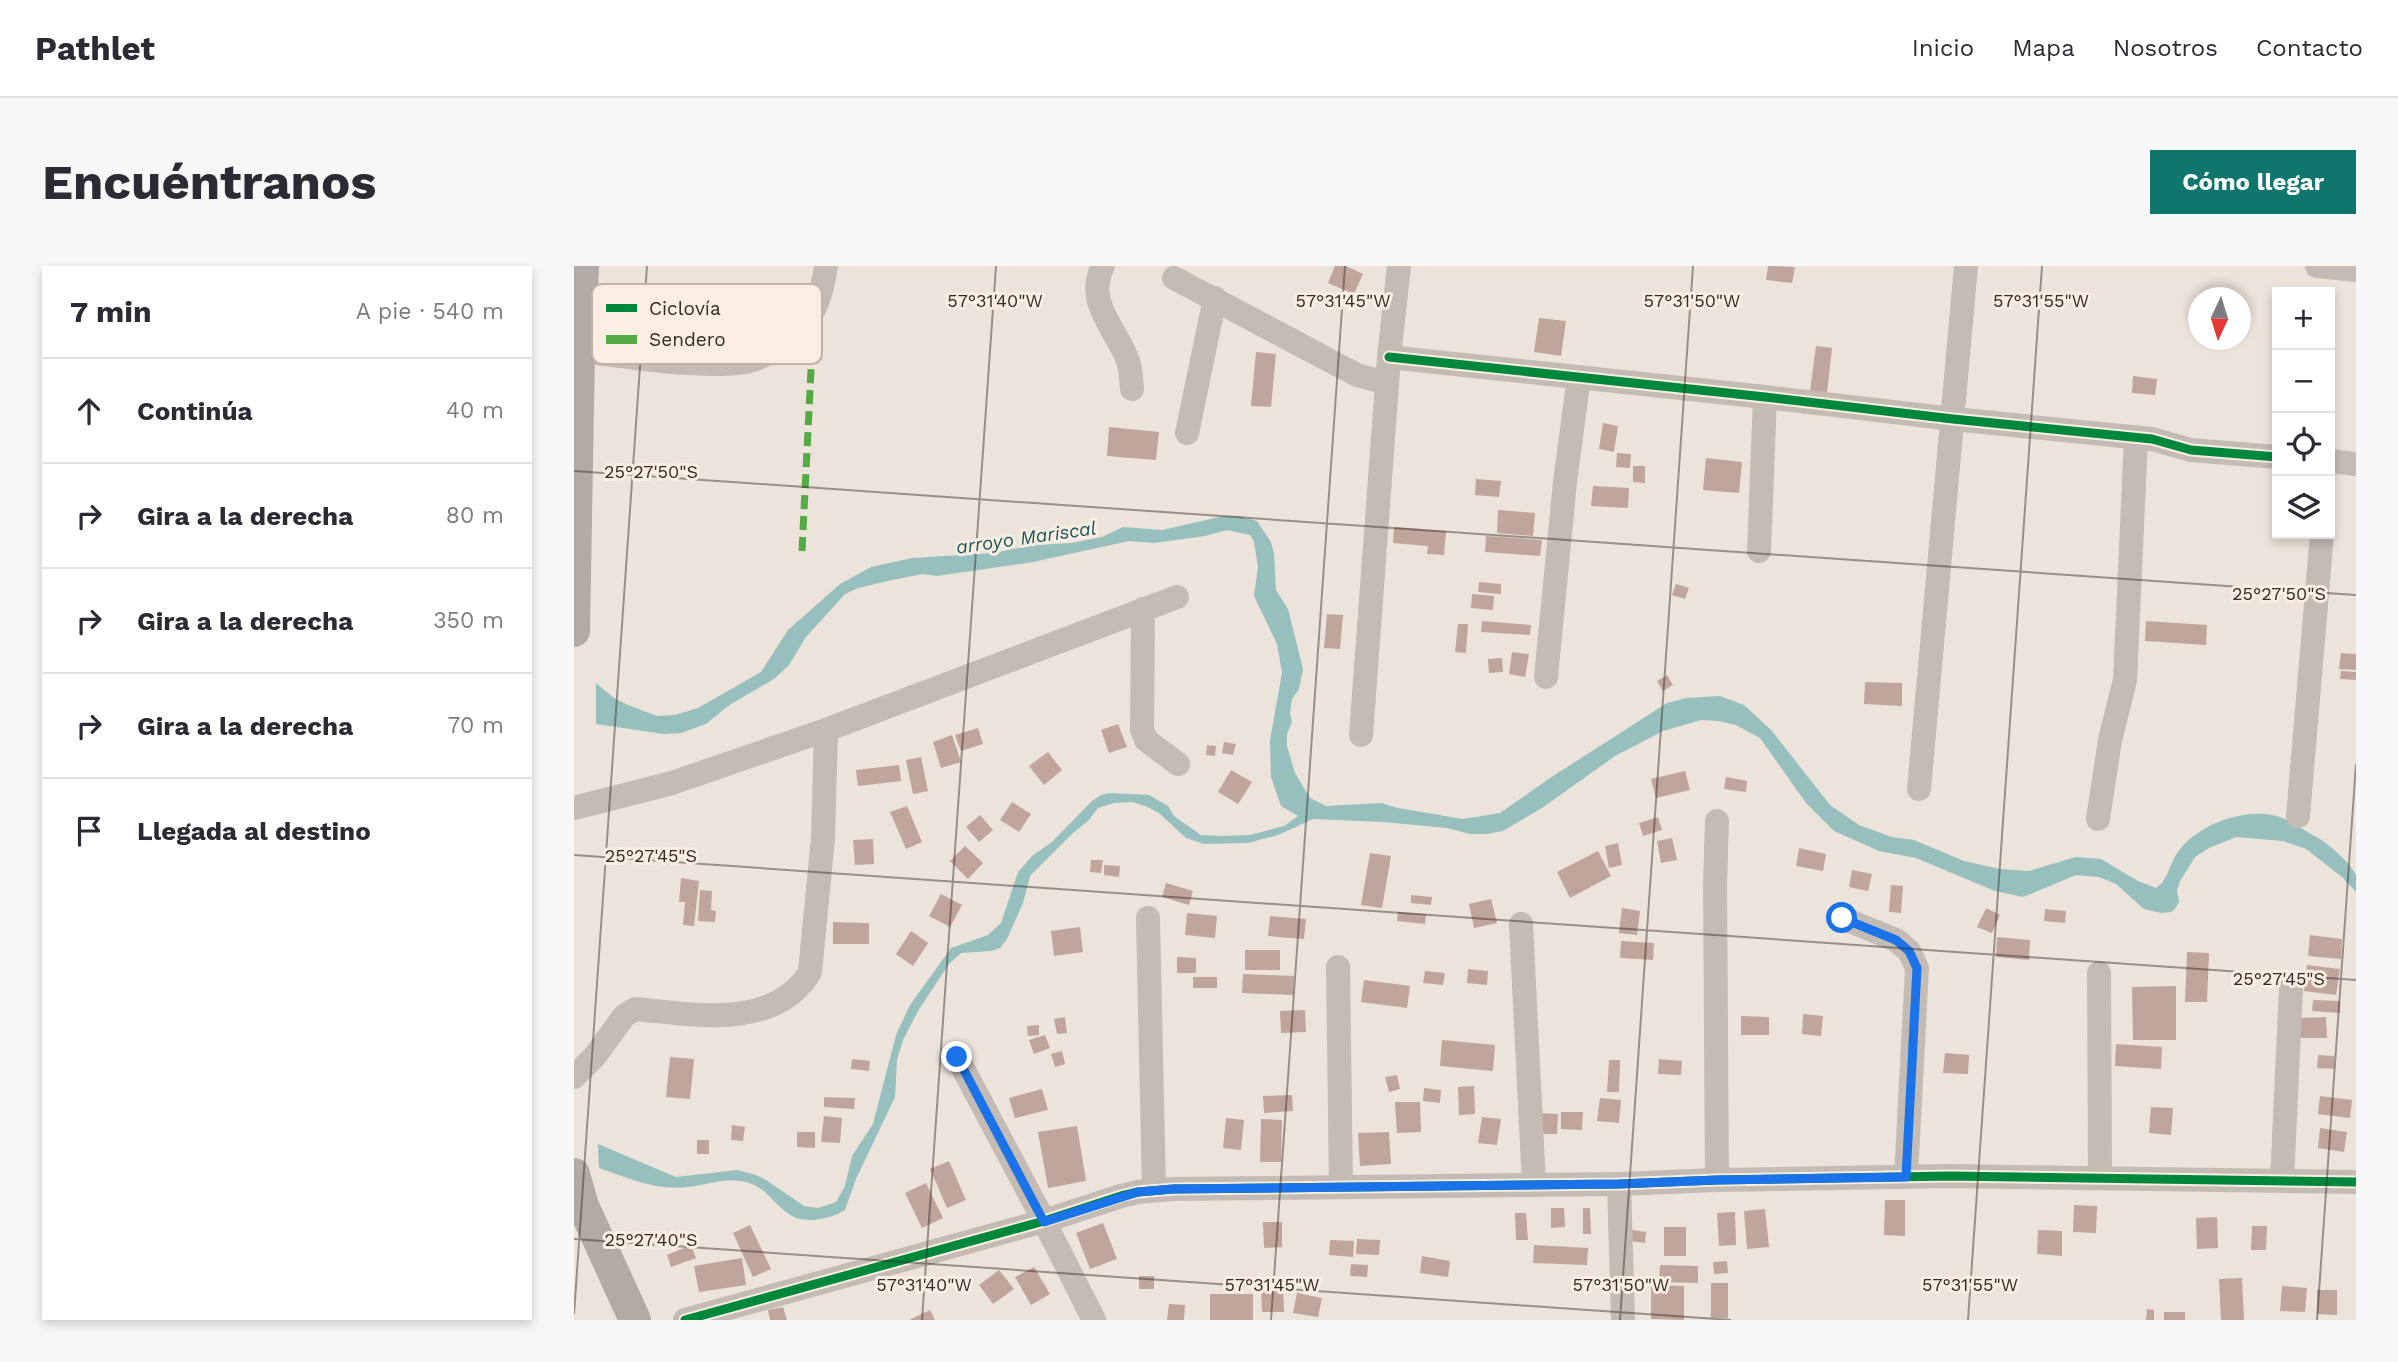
<!DOCTYPE html>
<html lang="es">
<head>
<meta charset="utf-8">
<style>
	body { margin:0; font-family:"Work Sans",sans-serif; background:#f7f7f7; color:#2b2b33 }
	.controls { position:absolute; right:21px; top:21px; display:grid; overflow:hidden; border-radius:0px; box-shadow:0 4px 10px #0003 }
	.controls button { width:63px; height:63px; display:grid; place-items:center; padding:0; border:0; border-bottom:2px solid #e1e1e2; background:#fff; color:#2b2b33; font:35px sans-serif }
	.compass { position:absolute; left:1614px; top:21px; width:63px; height:63px; border-radius:50%; background:#fff; box-shadow:0 4px 10px #0003; rotate:184deg }
	.stop { position:absolute; width:21px; height:21px; margin:-16px; border:5px solid #1a73e8; border-radius:50%; background:#fff }
	.stop.end { background:#1a73e8; border-color:#fff; box-shadow:0 2px 7px #0008 }
	.list { margin:0; padding:0; list-style:none }
	h2 { display:flex; justify-content:space-between; align-items:center; height:91px; margin:0; padding:0 28px; font-size:30px }
	h2 small { font-size:23px; font-weight:400; color:#7c7c81 }
	.list li { display:grid; grid-template-columns:46px 1fr auto; gap:21px; align-items:center; box-sizing:border-box; height:105px; padding:0 28px; border-top:2px solid #e1e1e2 }
	.list b { display:block; font-size:26px; white-space:nowrap }
	.list em { font-size:23px; font-style:normal; color:#7c7c81 }
	.icon { flex:none; width:38px; height:38px; fill:none; stroke:currentColor; stroke-width:2; stroke-linecap:round; stroke-linejoin:round }
	.map { position:relative; flex:none; width:1782px; height:1054px; overflow:hidden; border-radius:0px }
	header { display:flex; align-items:center; gap:42px; box-sizing:border-box; height:98px; padding:0 35px; background:#fff; border-bottom:2px solid #e1e1e2 }
	header strong { font-size:33px }
	nav { display:flex; gap:38px; margin-inline-start:auto; font-size:24px }
	.intro { display:flex; align-items:center; justify-content:space-between; box-sizing:border-box; height:168px; padding:0 42px }
	h1 { margin:0; font-size:49px }
	.button { padding:18px 32px; border-radius:0px; background:#0f766e; color:#fff; font-size:24px; font-weight:700 }
	main { display:flex; gap:42px; padding:0 42px }
	aside { flex:1; background:#fff; border-radius:0px; box-shadow:0 4px 10px #0003 }
	.map>svg:first-child { display:block }
	.water { fill:#97bfbd }
	.building { fill:#c0a59c }
	.lines { fill:none; stroke-linecap:round; stroke-linejoin:round }
	.minor { stroke:#c4bbb5; stroke-width:24 }
	.major { stroke:#b2aaa4; stroke-width:32 }
	.quiet { stroke:#54ab44; stroke-width:7; stroke-dasharray:14 7; stroke-linecap:butt }
	.cycleway-casing { stroke:#faede1; stroke-width:13 }
	.cycleway { stroke:#00873e; stroke-width:9 }
	.route { stroke:#1a73e8; stroke-width:9 }
	.ticks { fill:none; stroke:#342924; stroke-width:2; stroke-opacity:0.45 }
	.labels { text-anchor:middle; stroke-width:6; stroke-linejoin:round; paint-order:stroke }
	.water-label { font-size:19px; font-style:italic; fill:#185557; stroke:#faede1 }
	.key { fill:#faede1; stroke:#bfb2a8; stroke-width:2 }
	.key-label { font-size:19px; fill:#342924 }
	.ticks-label { font-size:18px; text-anchor:middle; fill:#342924; stroke:#faede1; stroke-width:6; stroke-linejoin:round; paint-order:stroke }
</style>
</head>
<body>
<header>
<strong>Pathlet</strong>
<nav><a>Inicio</a><a>Mapa</a><a>Nosotros</a><a>Contacto</a></nav>
</header>
<div class="intro"><h1>Encuéntranos</h1><a class="button">Cómo llegar</a></div>
<main>
<aside>
<h2>7 min<small>A pie · 540 m</small></h2>
<ul class="list">
<li><svg class="icon" aria-label="ahead" viewBox="0 0 24 24"><path d="M12 20V5M6 11l6-6 6 6"/></svg><div><b>Continúa</b></div><em>40 m</em></li>
<li><svg class="icon" aria-label="right" viewBox="0 0 24 24"><path d="M7 20v-9h11M14 6l5 5-5 5"/></svg><div><b>Gira a la derecha</b></div><em>80 m</em></li>
<li><svg class="icon" aria-label="right" viewBox="0 0 24 24"><path d="M7 20v-9h11M14 6l5 5-5 5"/></svg><div><b>Gira a la derecha</b></div><em>350 m</em></li>
<li><svg class="icon" aria-label="right" viewBox="0 0 24 24"><path d="M7 20v-9h11M14 6l5 5-5 5"/></svg><div><b>Gira a la derecha</b></div><em>70 m</em></li>
<li><svg class="icon" aria-label="arrive" viewBox="0 0 24 24"><path d="M6 21V4h12l-3 4 3 4H6"/></svg><div><b>Llegada al destino</b></div></li>
</ul>
</aside>
<div class="map">
<svg width="1782" height="1054" viewBox="0 0 1782 1054">
	<rect width="100%" height="100%" fill="#ece3db"/>
	<path class="water" d="M650,250H664L683,255L697,276L700,288L702,324L714,343L729,403L725,423L718,433L716,448L718,456L713,468V480L721,507L736,532L752,540L807,537L824,542L889,553L926,547L976,512L1093,437L1112,432L1146,430L1170,439L1198,465L1256,539L1285,559L1318,571L1340,574L1390,595L1426,603L1455,605L1502,591L1527,593L1564,615L1582,622C1594,615 1596,596 1604,586C1624,557 1678,538 1711,553C1722,558 1733,566 1744,572C1755,578 1777,598 1782,609C1782,613 1782,621 1782,626L1768,611L1732,583L1709,575L1662,571L1635,582L1621,591L1606,615L1603,625L1605,636L1601,643L1597,646L1587,647L1570,643L1542,618L1525,611L1502,609L1449,631L1421,625L1342,592L1305,585L1260,565L1232,537L1186,472L1162,459L1144,455L1127,454L1089,465L1041,490L968,542L929,565L913,568H896L873,562L809,556L739,553L704,569L674,577L630,578L612,572L585,547L571,540L558,536L540,537L524,542L514,555L499,567L456,610L449,637L433,673L426,682L417,685L387,687L375,698L344,745L329,774L323,794L321,831L282,913L271,944C257,953 230,959 215,948C197,936 192,919 167,915C149,912 132,919 114,921C83,925 54,912 25,902L24,878L102,911L163,904L182,909L192,914L230,940L244,942L262,936L271,920L278,890L299,858L322,769L336,739L377,682L414,669L427,657L444,606L459,589L478,576L518,535L527,529L536,527L575,529L594,540L600,550L627,569L648,570L676,569L710,560L724,550L707,540L697,511L696,474L708,407L703,378L680,330L684,301L680,276L676,269L653,264L631,270L580,277L555,275L459,296L363,310L349,308L318,314L284,322L271,328L232,371L215,399L200,413L154,440L132,458L107,467L90,468L22,458V417L40,432L54,439L83,450L101,449L124,442L187,406L214,364L266,318L297,301L338,292L420,287L459,279L497,277L528,271L549,261L588,264Z"/>
	<g class="building">
		<path d="M761,0H772L789,8L780,28L754,17Z"/>
		<path d="M1194,0L1221,1L1218,17L1192,14Z"/>
		<path d="M965,52L992,55L987,90L960,86Z"/>
		<path d="M1242,80L1258,82L1253,127L1236,125Z"/>
		<path d="M682,86L702,88L697,141L677,140Z"/>
		<path d="M1559,110L1583,113L1581,129L1558,127Z"/>
		<path d="M1029,157L1044,160L1040,186L1025,183Z"/>
		<path d="M535,161L585,166L582,194L533,190Z"/>
		<path d="M1043,187L1057,188L1056,202L1042,201Z"/>
		<path d="M1132,192L1168,196L1165,227L1129,224Z"/>
		<path d="M1059,200H1071V217L1059,216Z"/>
		<path d="M902,213L927,215L925,231L901,229Z"/>
		<path d="M1019,220L1055,222L1054,242L1017,240Z"/>
		<path d="M924,244L961,247L959,270L923,267Z"/>
		<path d="M820,261L872,265L870,289L853,288L854,280L819,277Z"/>
		<path d="M912,270L968,274L966,290L911,286Z"/>
		<path d="M905,316L927,318V328L904,326Z"/>
		<path d="M1102,318L1115,322L1111,333L1098,329Z"/>
		<path d="M898,328L920,330L919,344L897,342Z"/>
		<path d="M753,348L769,349L766,383L750,382Z"/>
		<path d="M908,355L957,359L956,369L907,366Z"/>
		<path d="M1572,355L1633,359L1632,379L1571,375Z"/>
		<path d="M884,358H894L892,387L881,386Z"/>
		<path d="M938,386L955,388L951,411L935,408Z"/>
		<path d="M1767,387L1782,388V404L1765,403Z"/>
		<path d="M928,392L929,406L915,407L914,393Z"/>
		<path d="M1767,405L1782,406V414L1766,413Z"/>
		<path d="M1093,409L1099,419L1089,425L1083,415Z"/>
		<path d="M1291,416L1328,417V440L1290,438Z"/>
		<path d="M544,458L553,481L535,487L527,464Z"/>
		<path d="M404,462L409,478L387,485L381,469Z"/>
		<path d="M378,469L387,496L367,502L359,476Z"/>
		<path d="M650,476L662,478L659,489L648,487Z"/>
		<path d="M633,479L642,480L641,490L632,489Z"/>
		<path d="M474,486L488,504L470,519L455,500Z"/>
		<path d="M347,491L354,525L339,528L332,494Z"/>
		<path d="M325,499L327,515L284,520L282,504Z"/>
		<path d="M657,504L678,516L664,538L644,526Z"/>
		<path d="M1111,505L1116,524L1082,532L1077,513Z"/>
		<path d="M1152,511L1173,515L1172,526L1150,523Z"/>
		<path d="M438,536L457,548L445,566L426,554Z"/>
		<path d="M333,540L348,576L332,583L316,546Z"/>
		<path d="M406,549L419,564L405,576L392,561Z"/>
		<path d="M1084,551L1088,564L1069,570L1065,557Z"/>
		<path d="M1098,572L1103,594L1087,597L1083,575Z"/>
		<path d="M299,573L300,598L281,599L279,574Z"/>
		<path d="M1044,577L1048,599L1035,602L1031,580Z"/>
		<path d="M391,580L409,597L394,613L376,595Z"/>
		<path d="M1225,582L1252,588L1249,605L1222,600Z"/>
		<path d="M1024,585L1037,610L996,632L983,606Z"/>
		<path d="M796,587L817,590L808,642L787,639Z"/>
		<path d="M517,594H529L527,607L516,606Z"/>
		<path d="M530,599L546,600L545,611L530,609Z"/>
		<path d="M1278,604L1298,608L1294,625L1275,621Z"/>
		<path d="M107,612L125,615L120,660L109,659L111,636H105Z"/>
		<path d="M592,617L619,625L615,639L588,631Z"/>
		<path d="M1317,619L1329,620L1327,647L1315,646Z"/>
		<path d="M126,624L138,625L137,644L142,645L141,656L124,655Z"/>
		<path d="M367,628L388,639L376,661L355,650Z"/>
		<path d="M837,629L858,631L857,639L837,637Z"/>
		<path d="M917,633L923,657L900,662L895,638Z"/>
		<path d="M1048,642L1066,645L1063,669L1045,667Z"/>
		<path d="M1412,642L1426,649L1418,667L1403,661Z"/>
		<path d="M1471,643L1492,645L1491,657L1470,655Z"/>
		<path d="M824,646L852,648L851,658L823,655Z"/>
		<path d="M613,647L643,650L641,672L611,669Z"/>
		<path d="M696,650L732,653L730,673L694,670Z"/>
		<path d="M259,656L295,657V678H259Z"/>
		<path d="M506,661L509,686L480,690L477,665Z"/>
		<path d="M337,665L354,677L339,700L322,688Z"/>
		<path d="M1736,669L1768,673L1767,693L1734,690Z"/>
		<path d="M1423,671L1456,674L1455,694L1422,691Z"/>
		<path d="M1047,675L1080,677L1079,694L1046,692Z"/>
		<rect x="671" y="684" width="35" height="20"/>
		<path d="M1613,686L1635,687L1633,736H1611Z"/>
		<path d="M603,691L622,692V707H603Z"/>
		<path d="M1733,699L1766,703L1762,729L1730,725Z"/>
		<path d="M894,703L914,705L913,719L893,717Z"/>
		<path d="M851,705L871,707L869,719L849,717Z"/>
		<path d="M669,708L720,710L719,729L668,727Z"/>
		<rect x="619" y="711" width="24" height="11"/>
		<path d="M790,714L836,720L833,742L787,736Z"/>
		<path d="M1602,720V774H1559L1558,721Z"/>
		<path d="M1739,734L1766,735V747L1738,745Z"/>
		<path d="M731,744L732,766L707,767L706,745Z"/>
		<path d="M1229,748L1249,750L1247,770L1228,768Z"/>
		<path d="M1167,750L1195,751V769H1167Z"/>
		<path d="M491,751L493,767L483,768L480,753Z"/>
		<path d="M1752,751L1753,772H1724V752Z"/>
		<path d="M465,759V769L454,770L453,760Z"/>
		<path d="M471,769L476,782L460,788L455,774Z"/>
		<path d="M868,774L921,779L919,805L866,800Z"/>
		<path d="M1542,778L1588,781L1587,803L1541,800Z"/>
		<path d="M488,785L491,798L481,801L477,788Z"/>
		<path d="M1371,787L1395,789L1394,808L1369,807Z"/>
		<path d="M1744,789L1760,790V803L1743,802Z"/>
		<path d="M96,791L120,793L116,833L92,831Z"/>
		<path d="M278,793L296,795L295,805L277,803Z"/>
		<path d="M1085,793L1108,795L1107,809L1084,808Z"/>
		<path d="M1035,794H1046L1045,826H1033Z"/>
		<path d="M823,809L826,823L815,826L811,811Z"/>
		<path d="M900,820L901,848L885,849L884,821Z"/>
		<path d="M850,822L867,824L866,837L849,835Z"/>
		<path d="M468,823L474,844L441,852L435,832Z"/>
		<path d="M718,829L719,845L690,847L689,830Z"/>
		<path d="M1746,830L1778,834L1776,852L1744,848Z"/>
		<path d="M250,831L281,832L280,843L250,841Z"/>
		<path d="M1026,832L1047,834L1045,857L1023,855Z"/>
		<path d="M821,836H846L847,866L823,867Z"/>
		<path d="M1577,841L1599,842L1597,869L1575,867Z"/>
		<path d="M987,846H1009L1008,864L987,863Z"/>
		<path d="M968,847L984,848L983,868H967Z"/>
		<path d="M250,850L268,852L266,877L247,876Z"/>
		<path d="M908,851L927,853L923,879L904,877Z"/>
		<path d="M652,852L670,854L667,884L649,882Z"/>
		<path d="M687,853L708,854L707,896H686Z"/>
		<path d="M158,859L171,861L169,875L157,874Z"/>
		<path d="M503,860L512,915L474,922L464,866Z"/>
		<path d="M1746,862L1773,866L1770,886L1744,882Z"/>
		<path d="M223,866H241V882L223,881Z"/>
		<path d="M815,866L817,898L786,900L784,867Z"/>
		<rect x="123" y="874" width="12" height="14"/>
		<path d="M375,895L392,934L373,942L356,903Z"/>
		<path d="M352,917L369,952L348,962L331,927Z"/>
		<path d="M1311,934H1331V970L1310,969Z"/>
		<path d="M1500,939L1523,940L1522,967L1499,966Z"/>
		<path d="M977,942H990L991,961L977,962Z"/>
		<path d="M1009,942H1016L1017,968H1009Z"/>
		<path d="M1191,943L1195,981L1173,983L1170,945Z"/>
		<path d="M1161,946L1162,979L1145,980L1143,947Z"/>
		<path d="M941,947H952L954,974H942Z"/>
		<path d="M1643,951L1644,982L1623,983L1622,952Z"/>
		<path d="M689,956H708V981L690,982Z"/>
		<path d="M529,957L543,993L516,1003L502,967Z"/>
		<path d="M176,959L197,1003L179,1011L159,967Z"/>
		<path d="M1678,960H1693L1692,984H1677Z"/>
		<rect x="1090" y="961" width="22" height="29"/>
		<path d="M1058,964L1072,966L1071,977L1057,975Z"/>
		<path d="M1464,964L1488,965V990L1463,988Z"/>
		<path d="M783,973L806,974L805,989L782,988Z"/>
		<path d="M756,974L780,975L779,991L755,989Z"/>
		<path d="M117,979L122,992L97,1001L93,989Z"/>
		<path d="M960,979L1014,982L1013,999L959,997Z"/>
		<path d="M848,990L876,995L874,1011L846,1007Z"/>
		<path d="M168,992L172,1019L125,1026L120,1000Z"/>
		<path d="M1153,995L1154,1007L1140,1008L1139,996Z"/>
		<path d="M777,998L794,999L793,1011L776,1010Z"/>
		<path d="M1086,999L1124,1000V1017L1085,1016Z"/>
		<path d="M460,1001L476,1028L457,1039L441,1011Z"/>
		<path d="M425,1004L440,1023L419,1038L405,1019Z"/>
		<rect x="565" y="1010" width="15" height="13"/>
		<path d="M1668,1012L1670,1054H1647L1645,1013Z"/>
		<rect x="1137" y="1017" width="17" height="35"/>
		<path d="M687,1019H709L710,1046H688Z"/>
		<path d="M1077,1019L1110,1020V1054L1077,1053Z"/>
		<path d="M1708,1020L1733,1022L1731,1046L1706,1045Z"/>
		<path d="M1743,1024H1763V1049L1743,1048Z"/>
		<path d="M723,1027L748,1032L744,1051L719,1047Z"/>
		<rect x="636" y="1028" width="43" height="26"/>
		<path d="M595,1038L611,1039L610,1054H593Z"/>
		<path d="M209,1041L213,1054H196L194,1044Z"/>
		<path d="M1573,1043L1580,1044V1054H1572Z"/>
		<path d="M356,1044L361,1054H335Z"/>
		<rect x="1590" y="1046" width="21" height="8"/>
	</g>
	<g class="lines">
		<g class="minor">
			<path d="M529,0C510,37 544,65 554,95C557,104 557,114 558,123"/>
			<path d="M1743,0L1782,4"/>
			<path d="M600,12L783,109L813,117"/>
			<path d="M5,85C55,90 121,103 171,96C193,93 232,62 241,41C247,29 250,14 252,0"/>
			<path d="M815,91L1191,131L1379,153L1578,173L1617,184L1703,191"/>
			<path d="M613,167L641,32"/>
			<path d="M1756,195L1782,198"/>
			<path d="M1185,285L1191,131"/>
			<path d="M569,343L568,464L572,474L604,498"/>
			<path d="M972,411L991,216L1005,111"/>
			<path d="M787,469L815,91L825,0"/>
			<path d="M1345,523L1392,0"/>
			<path d="M0,542L98,517L252,464L603,331"/>
			<path d="M1724,550L1748,268"/>
			<path d="M1524,553L1536,474L1551,414L1562,172"/>
			<path d="M1143,555L1141,618L1143,914"/>
			<path d="M574,652L580,924"/>
			<path d="M1268,652L1322,674L1335,685L1343,702L1332,911"/>
			<path d="M947,658L960,919"/>
			<path d="M764,701L767,921"/>
			<path d="M1525,707L1526,911"/>
			<path d="M383,791L470,955L520,1054"/>
			<path d="M0,811L21,790L50,750L61,743C118,748 200,765 236,706L249,572L252,464"/>
			<path d="M1708,915L1717,722"/>
			<path d="M1045,918L1049,1054"/>
			<path d="M111,1054L470,955L547,930L564,926L599,923L1045,918L1143,914L1376,910L1782,916"/>
		</g>
		<g class="major">
			<path d="M0,365L5,85L9,0"/>
			<path d="M0,908L9,940L61,1054"/>
		</g>
		<path class="quiet" d="M228,285L240,44"/>
		<defs>
			<g id="cycleway">
				<path d="M815,91L1191,131L1379,153L1578,173L1617,184L1703,191"/>
				<path d="M111,1054L470,955L547,930L564,926L599,923L1045,918L1143,914L1376,910L1782,916"/>
			</g>
		</defs>
		<use href="#cycleway" class="cycleway-casing"/>
		<use href="#cycleway" class="cycleway"/>
	</g>
	<g class="lines">
		<path class="route" d="M383,791L470,956L564,926L599,923L1045,918L1143,914L1332,911L1343,702L1335,685L1322,674L1268,652"/>
	</g>
	<path class="ticks" d="M0,205L1782,329M0,589L1782,714M0,973L1157,1054M0,1048L73,0M348,1054L422,0M697,1054L771,0M1046,1054L1119,0M1394,1054L1468,0M1743,1054L1782,498"/>
	<g class="labels">
		<g class="water-label">
			<text transform="translate(452 271) rotate(-8)" y="7">arroyo Mariscal</text>
		</g>
	</g>
	<rect x="18" y="18" width="230" height="80" rx="10" class="key"/>
	<rect x="32" y="38" width="31" height="8" fill="#00873e"/>
	<rect x="32" y="69" width="31" height="9" fill="#54ab44"/>
	<g class="key-label">
		<text x="75" y="49">Ciclovía</text>
		<text x="75" y="80">Sendero</text>
	</g>
	<g class="ticks-label">
		<text x="421" y="41">57°31'40"W</text>
		<text x="769" y="41">57°31'45"W</text>
		<text x="1118" y="41">57°31'50"W</text>
		<text x="1467" y="41">57°31'55"W</text>
		<text x="77" y="212">25°27'50"S</text>
		<text x="1705" y="334">25°27'50"S</text>
		<text x="77" y="596">25°27'45"S</text>
		<text x="1705" y="719">25°27'45"S</text>
		<text x="77" y="980">25°27'40"S</text>
		<text x="350" y="1025">57°31'40"W</text>
		<text x="698" y="1025">57°31'45"W</text>
		<text x="1047" y="1025">57°31'50"W</text>
		<text x="1396" y="1025">57°31'55"W</text>
	</g>
</svg>
<div class="controls">
<button>+</button>
<button>−</button>
<button><svg class="icon" aria-label="locate" viewBox="0 0 24 24"><circle cx="12" cy="12" r="6"/><path d="M12 2v4M12 18v4M2 12h4M18 12h4"/></svg></button>
<button><svg class="icon" aria-label="layers" viewBox="0 0 24 24"><path d="M12 4l9 5-9 5-9-5zM3 14l9 5 9-5"/></svg></button>
</div>
<svg class="compass" viewBox="-18 -18 36 36"><path d="M0-13l5 13h-10z" fill="#e53935"/><path d="M0 13l5-13h-10z" fill="#7c7c81"/></svg>
<div class="stop" style="left:1268px;top:652px"></div>
<div class="stop end" style="left:383px;top:791px"></div>
</div>
</main>
</body>
</html>
